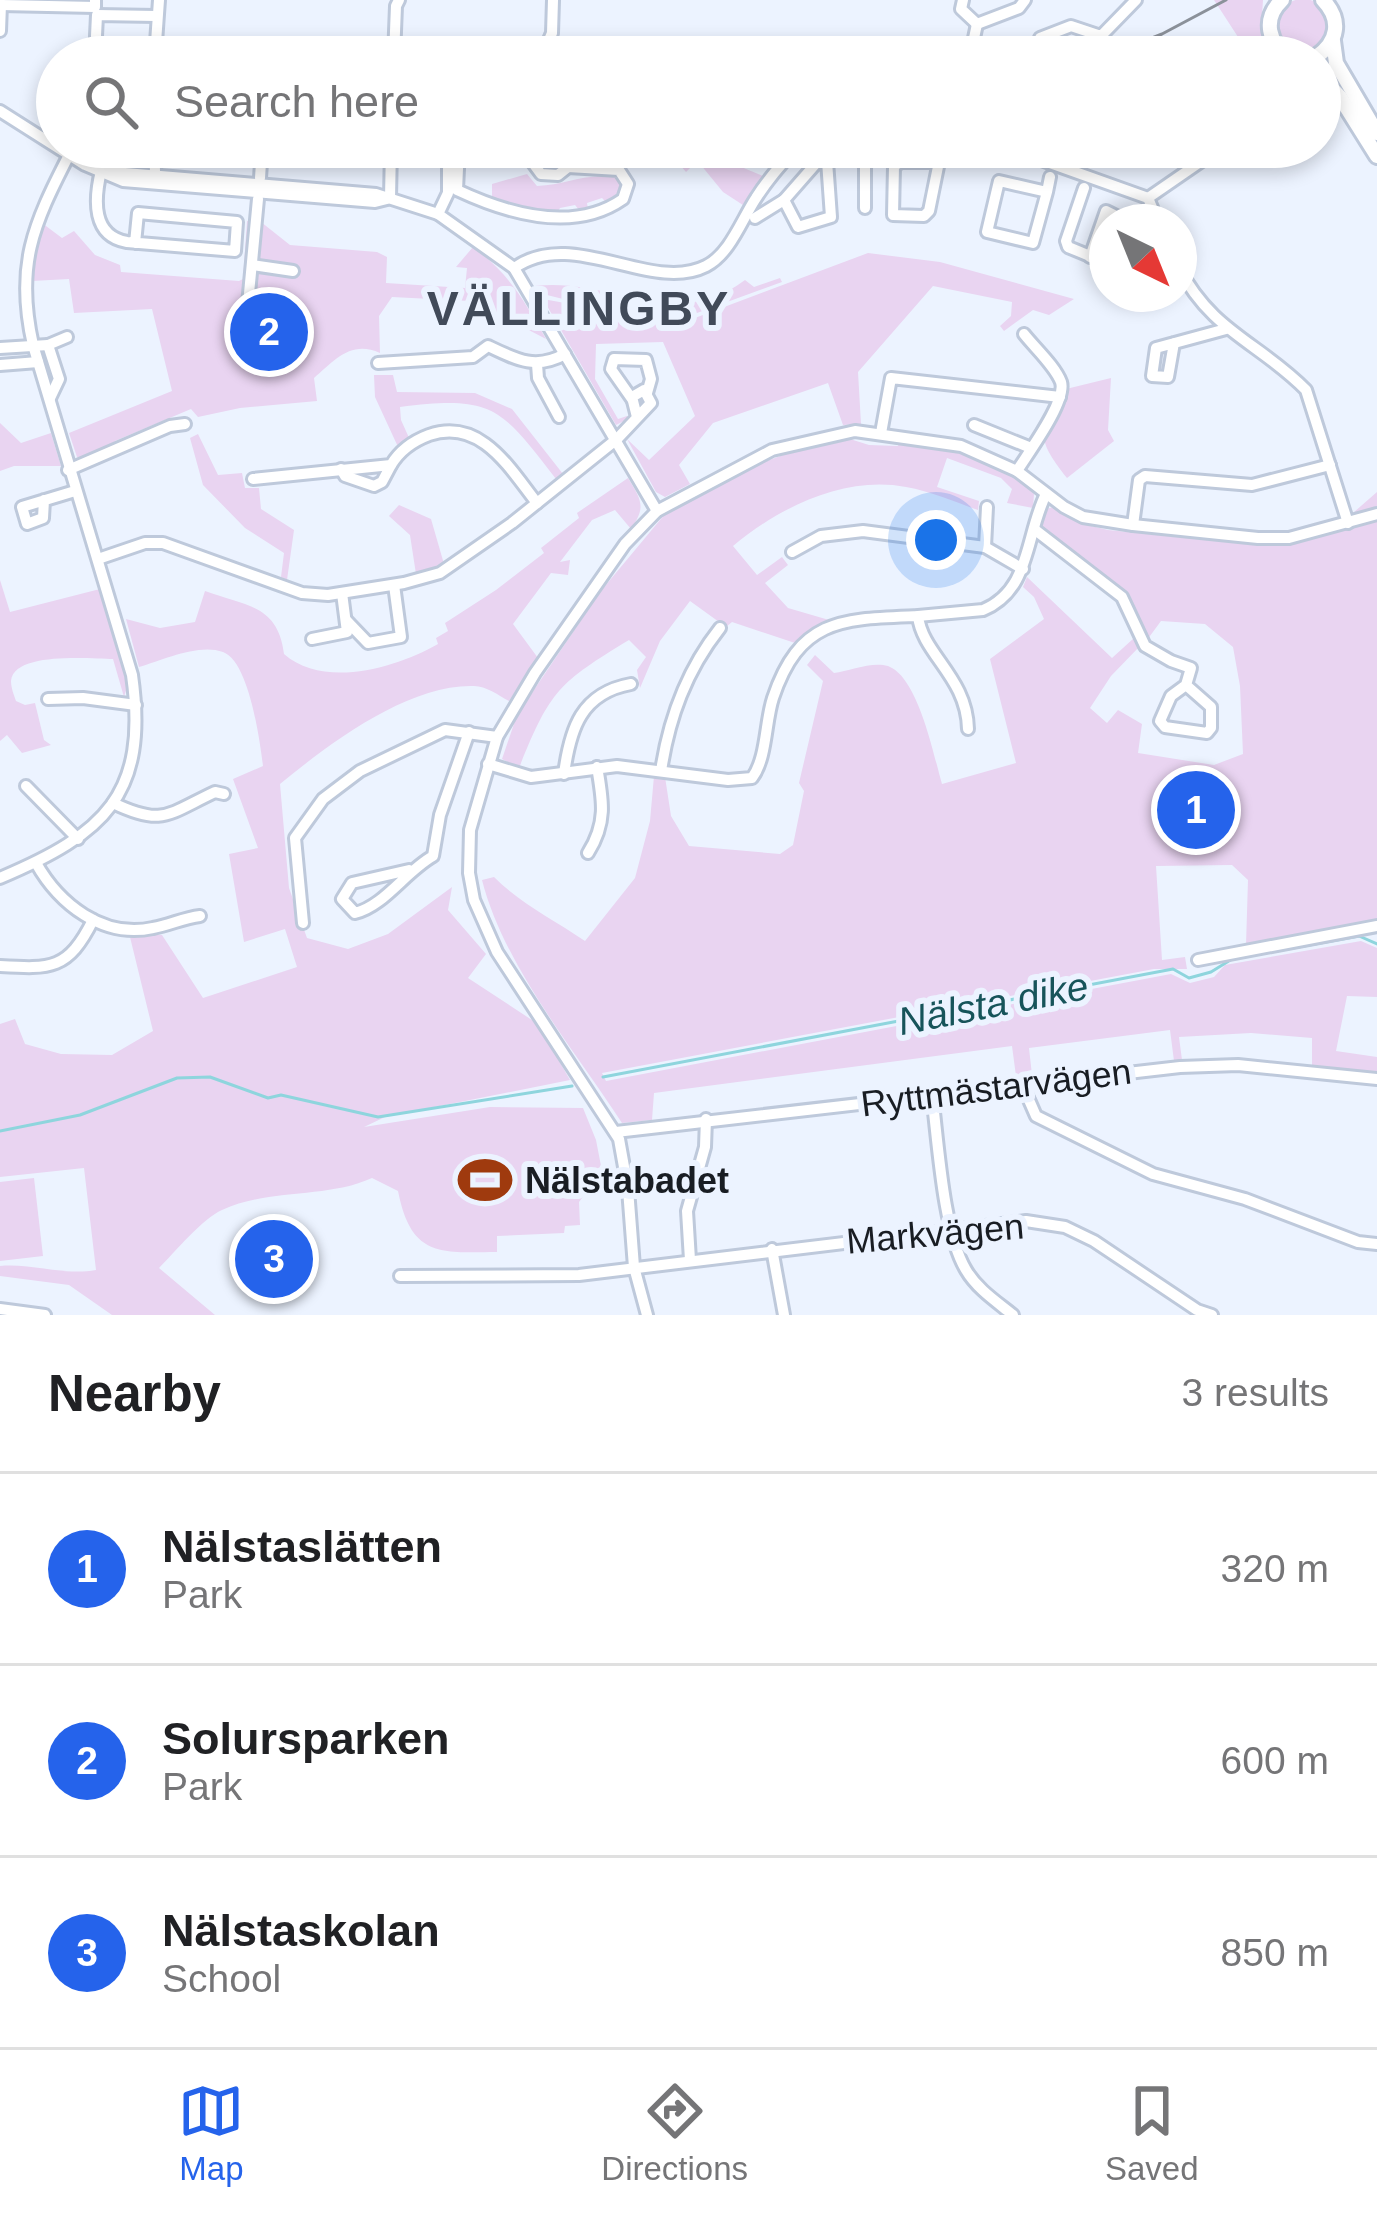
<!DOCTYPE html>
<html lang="en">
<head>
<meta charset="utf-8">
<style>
	body { margin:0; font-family:Arial,sans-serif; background:#f6f6f6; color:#202124 }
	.compass { position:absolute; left:1089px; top:204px; width:108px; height:108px; border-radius:50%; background:#fff; box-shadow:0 6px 18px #0003; rotate:137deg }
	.you { position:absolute; left:936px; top:540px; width:42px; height:42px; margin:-30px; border:9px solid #fff; border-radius:50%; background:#1a73e8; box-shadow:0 0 0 18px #1a73e833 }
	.badge { display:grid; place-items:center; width:78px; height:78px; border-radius:50%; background:#2563eb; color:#fff; font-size:39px; font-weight:700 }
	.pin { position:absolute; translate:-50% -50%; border:6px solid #fff; box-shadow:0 3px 12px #0006 }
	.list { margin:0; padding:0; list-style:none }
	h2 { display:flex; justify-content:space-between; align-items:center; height:156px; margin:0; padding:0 48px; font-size:51px }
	h2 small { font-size:39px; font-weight:400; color:#757577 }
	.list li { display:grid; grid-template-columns:78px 1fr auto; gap:36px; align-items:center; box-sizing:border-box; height:192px; padding:0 48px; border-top:3px solid #e0e0e0 }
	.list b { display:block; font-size:45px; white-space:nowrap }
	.list p { margin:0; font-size:39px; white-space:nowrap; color:#757577 }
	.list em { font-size:39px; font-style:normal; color:#757577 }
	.icon { flex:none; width:66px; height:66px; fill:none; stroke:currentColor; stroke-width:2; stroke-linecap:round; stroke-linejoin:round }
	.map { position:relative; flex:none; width:1377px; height:1315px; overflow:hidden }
	.search { position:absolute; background:#fff; box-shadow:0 6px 18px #0003; left:36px; right:36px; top:36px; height:132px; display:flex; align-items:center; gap:30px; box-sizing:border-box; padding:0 42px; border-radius:66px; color:#757577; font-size:45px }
	.sheet { height:732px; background:#fff }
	nav { display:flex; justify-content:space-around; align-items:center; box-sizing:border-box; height:168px; border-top:3px solid #e0e0e0; background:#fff; font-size:33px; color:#757577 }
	nav a { display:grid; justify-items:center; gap:6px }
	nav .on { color:#2563eb }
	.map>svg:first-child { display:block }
	.green { fill:#e9d4f1 }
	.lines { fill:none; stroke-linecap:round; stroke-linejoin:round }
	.stream { stroke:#8ed5dd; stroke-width:3 }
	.minor-casing { stroke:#bec9db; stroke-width:16 }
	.major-casing { stroke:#bec9db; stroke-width:20 }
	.minor { stroke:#fff; stroke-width:10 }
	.major { stroke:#fff; stroke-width:14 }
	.rail { stroke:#8b919a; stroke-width:3 }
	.labels { text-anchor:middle; stroke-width:12; stroke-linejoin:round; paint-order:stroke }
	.street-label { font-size:36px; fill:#191d23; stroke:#ecf3ff }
	.poi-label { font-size:36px; font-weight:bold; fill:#191d23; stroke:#ecf3ff; text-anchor:start }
	.water-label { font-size:39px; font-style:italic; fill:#17545a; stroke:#ecf3ff }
	.district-label { font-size:48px; font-weight:bold; letter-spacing:3px; fill:#414a59; stroke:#ecf3ff }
</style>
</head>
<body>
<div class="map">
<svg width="1377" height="1315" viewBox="0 0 1377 1315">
	<rect width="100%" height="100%" fill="#ecf3ff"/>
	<g class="green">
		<circle cx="1303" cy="26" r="27"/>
		<path d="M1214,0H1263L1261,31L1276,57H1251Z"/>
		<path d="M623,147H693L763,176L743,205L723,192L687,148L685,152L693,165L686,172L675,159H656Z"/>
		<path d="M603,170L621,177L624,183L619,198L607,203L602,198L587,203L588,209L580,211L575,205L560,208L557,213H531L492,202V184L527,174L537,186C561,185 577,177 601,176Z"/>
		<path d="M247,221L261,222L290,245L377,252L387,257L386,283L465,288L467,268L456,267L473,247C508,272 525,302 546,339L486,308H479L470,301L392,297L379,316L380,353C351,340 335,360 314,378L317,401L240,408L198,417L191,409L115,441L113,448L82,460L77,457L69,433L172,391L152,309L74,313L69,279L32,281L42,223L62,238L74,231L95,255L120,265L121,272L239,281L243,279Z"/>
		<path d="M868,253L940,262L1074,299L1049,315L1033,310L1004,331L1000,326L1011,316L1012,302L933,286L858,372L861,424L843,425L828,383L713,423L679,465L690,484L665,497L656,492L627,439L649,460L695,416L663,342L596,344L595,379L618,419L627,416L628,419L616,425L543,299L663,321L671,327Z"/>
		<path d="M780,278L782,282L686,317L607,310L539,293L535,286C611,277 675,333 745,280L754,287Z"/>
		<path d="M374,375H393L397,392L475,393L512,409L563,474L556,479C501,408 494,395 400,407L401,420L410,440L399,449L375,397Z"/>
		<path d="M1111,378L1108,430L1114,441L1067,478C1033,434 1041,435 1066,389Z"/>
		<path d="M0,423L21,443L51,433L61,466H14L0,471Z"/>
		<path d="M198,434L218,475L242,473L245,488H259L261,509L294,530L287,580L281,577L284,553L245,528L203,485L190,438Z"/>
		<path d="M850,439L869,445L898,446L899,441C949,449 999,455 1034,494L1033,508L1007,503L1012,489L1001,478L947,458L937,487L979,501L978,510C955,502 930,491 906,487C845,475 778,508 733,546L757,575L782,557L788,565L765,583L788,608L829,620L798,644L732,622L726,627L690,601L660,641L640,688L637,670L646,657L629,640C558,683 550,691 519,768L502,759L517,715L600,592L665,514L753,466L810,445Z"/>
		<path d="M628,478C642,501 646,507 631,529L615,510L592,520L560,562L570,560L568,575L551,573L513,624L538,658L509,701C498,695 486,686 474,686C408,684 330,743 280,784L289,888L307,938L348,949L388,934L452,887L448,910L486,954L468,978L538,1024L570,1080L385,1117L364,1127L490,1107L583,1108L596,1140L602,1171L579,1202L580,1225L565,1226L564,1233L497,1236V1252C438,1253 411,1256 398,1191L372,1178C326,1199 269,1188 222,1210C203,1218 175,1252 159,1268L215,1315H112L69,1285L0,1276V1266C32,1263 64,1276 96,1270L84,1168L0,1177V1024L15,1019L25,1044L61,1054L112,1055L153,1031L129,933L162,935L203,998L297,967L285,929L244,942L229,854L258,848L233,779L263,766C260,741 249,661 223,652C199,643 163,660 139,667L126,619L160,628L195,622L205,591C246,606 278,605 284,654C324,689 396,668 438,644L436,638L448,631L445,623L496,590L544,553L541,548L579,518L577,513Z"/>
		<path d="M1377,492V922L1246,945L1248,880L1232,865L1156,866L1162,960L1185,957L1187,969H1154L602,1073L606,1081L1171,974L1190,983L1214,977L1225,965L1361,941L1377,948V997L1347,996L1336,1051L1377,1057V1074L1312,1067V1038L1251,1033L1179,1037L1182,1060L1174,1061L1170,1030L1029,1048L1032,1075L1016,1076L1012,1046L654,1093L652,1120L622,1123C574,1049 504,966 482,880L494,877C521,904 553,919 585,941L635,878L650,821L654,776L665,777L671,816L689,846L780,854L793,845L804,791L799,783L823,681L807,665L815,655L834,673C848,671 868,663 883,665C917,668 934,757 942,784L1016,763L990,659L1044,619L1034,597L1023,587L1027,577L1112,658L1134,638L1140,646L1111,676L1090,708L1107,723L1118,710L1142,724L1138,753L1214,765L1243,754L1240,686L1233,647L1205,624L1161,621L1147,640L1126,596L1043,528L1041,521L1046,509L1053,507L1083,524L1108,530L1271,546L1303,542L1329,534Z"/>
		<path d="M399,505L431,519L444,564L416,574L410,535L389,516Z"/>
		<path d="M0,580L10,612L100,589L128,684L124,697L113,659C92,659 14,651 11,681C11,688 14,695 16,701L25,705L35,703L44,740L51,745L22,753L7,735L0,741Z"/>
		<path d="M34,1178L43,1256L0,1261V1182Z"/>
	</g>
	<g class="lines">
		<g class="stream">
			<path d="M603,1077L1173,969L1189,978L1211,972L1232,959L1359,936L1377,944"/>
			<path d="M0,1131L80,1115L177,1078L210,1077L268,1098L281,1095L378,1117L572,1086"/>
		</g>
		<defs>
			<g id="minor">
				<path d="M963,0L961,9L977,24L1019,8L1025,0"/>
				<path d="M1,5L95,7V0"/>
				<path d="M0,31L1,4"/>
				<path d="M1040,38L1071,26L1101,36L1136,0"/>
				<path d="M95,57L97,15L156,16"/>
				<path d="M155,57L159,0"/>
				<path d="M394,57L396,6L399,0"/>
				<path d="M552,57L546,47L552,33L553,0"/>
				<path d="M970,57L977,24"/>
				<path d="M0,111L85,165L123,181L375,202L387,199"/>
				<path d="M154,147L155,171"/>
				<path d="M459,147L457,190C506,213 573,234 623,199L628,184L619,170L568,167"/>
				<path d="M514,147L527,155L541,174L558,175L568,167L567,157L527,155"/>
				<path d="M826,147L831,217L798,227L784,200L826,152"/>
				<path d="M865,147V208"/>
				<path d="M1005,147L1148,198L1158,222"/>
				<path d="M82,152L83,147"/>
				<path d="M938,162H901L894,166L893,215L924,216L929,211L942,147"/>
				<path d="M101,171L376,194L438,214L514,268L657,511"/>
				<path d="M101,171C94,200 92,236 127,242L235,251L237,222L138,213L135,243"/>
				<path d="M260,178L262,147"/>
				<path d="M1084,188L1066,241L1068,247L1107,263"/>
				<path d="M1047,192L1033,243L987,232L999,181L1047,192L1050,177"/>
				<path d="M390,198L391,147"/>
				<path d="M1148,198L1222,147"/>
				<path d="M438,214L448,193V147"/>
				<path d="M755,218L784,200"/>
				<path d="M1090,257L1106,211L1128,222"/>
				<path d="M252,265L293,271"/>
				<path d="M514,268C573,226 651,294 706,266C730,254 742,219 756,198C768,179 782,163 797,147"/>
				<path d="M1179,268C1212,332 1260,343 1306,390L1348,523"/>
				<path d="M248,304L258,199"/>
				<path d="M1174,343L1168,377L1152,376L1156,348L1226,329"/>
				<path d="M48,345L67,337"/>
				<path d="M0,348L48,345L59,379L50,398"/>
				<path d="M378,363L473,357L488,346C517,360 536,370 565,354"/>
				<path d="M537,364L538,378L559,417"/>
				<path d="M0,365L38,362"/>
				<path d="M632,399L611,369L614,359L646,360L651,379L647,393"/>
				<path d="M974,425L1031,448"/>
				<path d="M881,433L891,378L1060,397"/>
				<path d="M341,469L345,476L374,486L382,482L391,465"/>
				<path d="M68,470L170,426L185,424"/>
				<path d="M1017,471C1028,453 1067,401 1061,382C1055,366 1035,348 1024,334"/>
				<path d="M253,479L391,465C400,450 413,441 429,435C481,417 510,469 537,503"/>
				<path d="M44,500L43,518L27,524L22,507L75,491"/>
				<path d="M1133,525L1139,480L1145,476L1252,485L1330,465"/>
				<path d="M1034,529L1122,597L1145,646L1171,661L1191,668L1186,685L1171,696L1160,721L1165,727L1207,733L1211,728V707L1186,685"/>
				<path d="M985,547L987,507"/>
				<path d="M792,552L821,536L863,531L985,547L1023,569"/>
				<path d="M98,559L145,543H163L302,593L328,595L404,583L440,573L512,523L617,439L651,403L644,390L632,397L637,417"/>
				<path d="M918,616C922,654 967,677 968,729"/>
				<path d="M346,620L368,643L401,637L394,585"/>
				<path d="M312,639L347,632L342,593"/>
				<path d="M48,699L83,698L136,705"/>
				<path d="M488,764L531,777L617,766L728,780L752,778C767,758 765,722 773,698C800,617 844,619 918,616C940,614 961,612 983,610C1031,590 1025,536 1046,494"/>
				<path d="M661,771C669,718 686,671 720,628"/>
				<path d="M564,774C570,729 581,693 631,684"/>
				<path d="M26,786L78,839"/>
				<path d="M113,803C163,827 168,814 215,792L224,794"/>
				<path d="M588,853C607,823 603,801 597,767"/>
				<path d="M36,863C59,904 103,939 153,928C170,925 183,918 200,916"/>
				<path d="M409,870L352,883L342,899L355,913C384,906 405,872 433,856L440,815L469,732"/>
				<path d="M0,878C104,834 149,795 132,675L33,345C15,266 33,225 69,155"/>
				<path d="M303,923L295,838L323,799L360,771L445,730L497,737"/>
				<path d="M1198,960L1377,926"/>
				<path d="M0,966C51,969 68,970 93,920"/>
				<path d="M1022,1084L1036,1116L1153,1174L1245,1199L1358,1242L1377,1244"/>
				<path d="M932,1095C938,1141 943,1232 966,1270C977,1289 997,1302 1013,1315"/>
				<path d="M616,1132L1180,1067L1238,1065L1377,1079"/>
				<path d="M772,1249L784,1315"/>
				<path d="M690,1260L687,1211L705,1147L706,1119"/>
				<path d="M400,1276L579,1275L1026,1221L1065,1227L1094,1241L1197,1310L1212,1315"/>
				<path d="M0,1309L45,1315"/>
				<path d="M647,1315L634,1267L628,1189L619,1139L497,952L474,900L469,873L470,830L497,737L535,673L625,544L657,511L772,450L855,431L961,446L1017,471L1064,507L1083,517L1133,525L1258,538H1289L1377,514"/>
			</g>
			<g id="major">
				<path d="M1282,0C1262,19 1268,44 1290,57"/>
				<path d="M1333,41L1336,63L1377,133"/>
				<path d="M1316,57C1338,42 1342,20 1323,0"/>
				<path d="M1320,76L1340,97L1377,156"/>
			</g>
		</defs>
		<use href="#minor" class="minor-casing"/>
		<use href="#major" class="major-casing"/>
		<use href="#minor" class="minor"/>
		<use href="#major" class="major"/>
		<path class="rail" d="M1104,57L1162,34L1226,0"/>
	</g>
	<defs>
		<symbol id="stadium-bare" viewBox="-9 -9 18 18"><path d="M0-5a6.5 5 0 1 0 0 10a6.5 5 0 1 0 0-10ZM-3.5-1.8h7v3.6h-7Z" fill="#9f3a0e" stroke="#ecf3ff" stroke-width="2.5" paint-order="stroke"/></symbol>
	</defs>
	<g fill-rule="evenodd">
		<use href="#stadium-bare" x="447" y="1142" width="76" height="76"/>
	</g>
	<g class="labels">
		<g class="street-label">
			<text transform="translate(996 1087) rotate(-7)" y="13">Ryttmästarvägen</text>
			<text transform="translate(935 1233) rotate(-5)" y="13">Markvägen</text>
		</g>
		<g class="poi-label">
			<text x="525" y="1193">Nälstabadet</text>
		</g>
		<g class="water-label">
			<text transform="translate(993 1003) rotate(-11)" y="14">Nälsta dike</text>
		</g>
		<g class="district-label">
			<text x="579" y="325">VÄLLINGBY</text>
		</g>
	</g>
</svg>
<svg class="compass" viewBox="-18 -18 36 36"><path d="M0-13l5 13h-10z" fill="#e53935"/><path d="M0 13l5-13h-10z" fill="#757577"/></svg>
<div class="you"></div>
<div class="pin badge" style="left:1196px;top:810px">1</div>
<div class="pin badge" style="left:269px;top:332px">2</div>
<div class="pin badge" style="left:274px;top:1259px">3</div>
<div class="search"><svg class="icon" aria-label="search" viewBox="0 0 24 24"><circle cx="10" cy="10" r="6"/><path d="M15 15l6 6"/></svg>Search here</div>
</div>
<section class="sheet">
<h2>Nearby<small>3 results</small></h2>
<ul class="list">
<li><span class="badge">1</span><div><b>Nälstaslätten</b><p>Park</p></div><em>320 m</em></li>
<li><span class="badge">2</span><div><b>Solursparken</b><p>Park</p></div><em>600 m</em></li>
<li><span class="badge">3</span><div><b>Nälstaskolan</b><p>School</p></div><em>850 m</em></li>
</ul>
</section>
<nav>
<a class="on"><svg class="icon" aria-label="map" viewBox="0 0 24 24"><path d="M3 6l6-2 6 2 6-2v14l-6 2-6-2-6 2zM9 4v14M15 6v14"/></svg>Map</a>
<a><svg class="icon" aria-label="directions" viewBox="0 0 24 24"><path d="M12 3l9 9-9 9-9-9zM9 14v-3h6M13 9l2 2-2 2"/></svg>Directions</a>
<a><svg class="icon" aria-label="saved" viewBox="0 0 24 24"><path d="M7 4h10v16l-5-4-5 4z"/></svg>Saved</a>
</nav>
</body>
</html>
